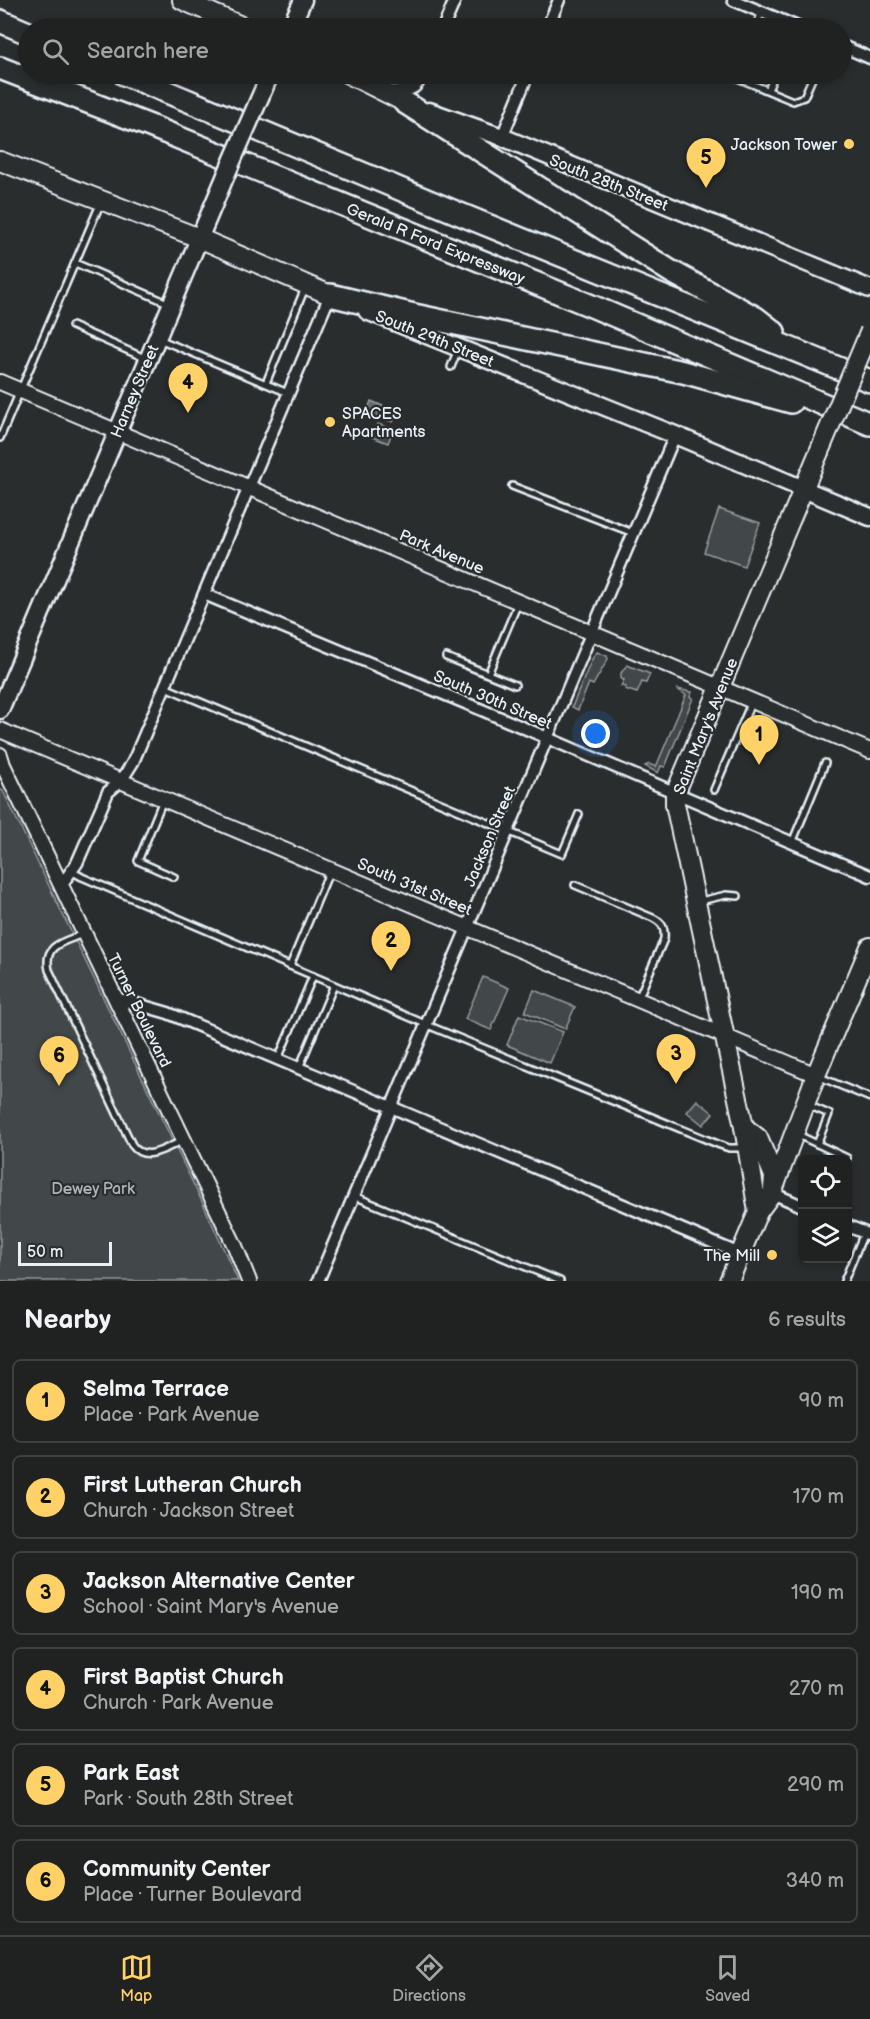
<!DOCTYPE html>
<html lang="en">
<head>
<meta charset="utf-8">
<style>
	body { margin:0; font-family:"Balsamiq Sans",sans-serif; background:#2d2f2f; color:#f1f3f6 }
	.controls { position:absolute; right:18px; bottom:18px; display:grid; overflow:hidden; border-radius:9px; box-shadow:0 3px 9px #0003 }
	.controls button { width:54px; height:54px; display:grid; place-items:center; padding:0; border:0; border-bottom:2px solid #3d3f40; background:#202222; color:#f1f3f6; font:30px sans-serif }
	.scale { position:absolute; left:18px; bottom:15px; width:94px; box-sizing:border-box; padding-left:6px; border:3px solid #e8f1f8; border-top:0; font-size:16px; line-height:21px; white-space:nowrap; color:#e8f1f8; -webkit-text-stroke:4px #2a2d2e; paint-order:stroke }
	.you { position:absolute; left:596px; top:734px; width:21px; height:21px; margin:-15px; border:4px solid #fff; border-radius:50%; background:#1a73e8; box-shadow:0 0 0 9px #1a73e833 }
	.badge { display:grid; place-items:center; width:39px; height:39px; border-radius:50%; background:#ffd166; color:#111; font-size:20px; font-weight:700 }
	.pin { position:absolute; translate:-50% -50px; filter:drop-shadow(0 2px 3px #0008) }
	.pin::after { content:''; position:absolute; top:32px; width:21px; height:18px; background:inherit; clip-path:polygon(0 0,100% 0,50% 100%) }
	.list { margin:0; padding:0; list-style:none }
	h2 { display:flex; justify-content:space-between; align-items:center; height:78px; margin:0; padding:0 24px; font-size:26px }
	h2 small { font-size:20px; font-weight:400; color:#a2a4a5 }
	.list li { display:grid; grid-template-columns:39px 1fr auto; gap:18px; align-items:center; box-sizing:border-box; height:84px; margin:0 12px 12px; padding:0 12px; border:2px solid #3d3f40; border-radius:9px }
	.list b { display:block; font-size:22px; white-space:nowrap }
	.list p { margin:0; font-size:20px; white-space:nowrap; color:#a2a4a5 }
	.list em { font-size:20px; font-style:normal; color:#a2a4a5 }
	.icon { flex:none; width:33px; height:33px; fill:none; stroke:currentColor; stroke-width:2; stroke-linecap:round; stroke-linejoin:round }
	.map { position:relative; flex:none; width:870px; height:1281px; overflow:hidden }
	.search { position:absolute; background:#202222; box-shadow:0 3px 9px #0003; left:18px; right:18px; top:18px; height:66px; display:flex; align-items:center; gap:15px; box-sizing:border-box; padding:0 21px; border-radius:33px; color:#a2a4a5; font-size:22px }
	.sheet { height:654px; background:#202222 }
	nav { display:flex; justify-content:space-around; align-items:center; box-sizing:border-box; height:84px; border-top:2px solid #3d3f40; background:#202222; font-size:16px; color:#a2a4a5 }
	nav a { display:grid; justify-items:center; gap:3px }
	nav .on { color:#ffd166 }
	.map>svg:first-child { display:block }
	.green { fill:#424648; stroke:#959ca0; stroke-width:1.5 }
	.water { fill:#63686b; stroke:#989fa3; stroke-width:1.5 }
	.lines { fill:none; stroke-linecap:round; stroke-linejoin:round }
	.service-casing { stroke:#e8f1f8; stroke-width:10 }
	.minor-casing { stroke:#e8f1f8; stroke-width:15 }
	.tertiary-casing { stroke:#e8f1f8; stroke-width:18 }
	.secondary-casing { stroke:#e8f1f8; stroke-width:21 }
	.primary-casing { stroke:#e8f1f8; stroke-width:22 }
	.motorway-casing { stroke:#e8f1f8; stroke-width:26 }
	.service { stroke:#2a2d2e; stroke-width:5 }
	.minor { stroke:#2a2d2e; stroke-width:10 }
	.tertiary { stroke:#2a2d2e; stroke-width:14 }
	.secondary { stroke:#2a2d2e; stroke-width:16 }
	.primary { stroke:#2a2d2e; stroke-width:18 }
	.motorway { stroke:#2a2d2e; stroke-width:21 }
	.secondary-bridge-casing { stroke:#e8f1f8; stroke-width:21; stroke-linecap:butt }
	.primary-bridge-casing { stroke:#e8f1f8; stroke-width:22; stroke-linecap:butt }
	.secondary-bridge { stroke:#2a2d2e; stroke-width:16 }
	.primary-bridge { stroke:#2a2d2e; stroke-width:18 }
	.poi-dot { fill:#ffd166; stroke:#2a2d2e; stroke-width:2 }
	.labels { text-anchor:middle; stroke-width:4.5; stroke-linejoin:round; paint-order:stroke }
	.poi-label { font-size:16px; fill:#e8f1f8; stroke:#2a2d2e; text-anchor:end }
	.street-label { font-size:16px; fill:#e8f1f8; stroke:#2a2d2e }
	.park-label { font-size:16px; fill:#aeb5ba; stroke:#2a2d2e }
</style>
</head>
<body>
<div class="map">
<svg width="870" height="1281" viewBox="0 0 870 1281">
	<rect width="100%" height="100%" fill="#2a2d2e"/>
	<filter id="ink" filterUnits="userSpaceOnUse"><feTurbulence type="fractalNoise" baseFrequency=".0167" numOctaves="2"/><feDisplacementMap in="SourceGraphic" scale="12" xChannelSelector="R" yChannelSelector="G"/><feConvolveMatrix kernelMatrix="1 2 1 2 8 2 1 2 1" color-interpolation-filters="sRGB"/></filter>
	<g filter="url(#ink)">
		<g class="green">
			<path d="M378,424L393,430L388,443L372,437Z"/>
			<path d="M719,509L760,523L744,566L704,552Z"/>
			<path d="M597,652L607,656L608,659L593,685L589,683L578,710L572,707L592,659Z"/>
			<path d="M627,665L650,674L646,683L642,682L637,693L625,689L626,687L621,686L624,680L621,679V673Z"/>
			<path d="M677,689L692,692L690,697L693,698L665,767L661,766L658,773L645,766L649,764L656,767L686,695Z"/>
			<path d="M0,789L3,791L206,1210L238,1281H0Z"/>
			<path d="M483,977L509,988L491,1030L465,1019Z"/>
			<path d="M534,990L575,1007L565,1029L525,1012Z"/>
			<path d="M519,1015L563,1032L550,1063L507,1045Z"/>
			<path d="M697,1100L713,1113L703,1125L687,1112Z"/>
		</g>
		<path class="water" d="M371,401L397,412L393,422L367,412Z"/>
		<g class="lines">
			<defs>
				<g id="service">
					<path d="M755,28L762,12"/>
					<path d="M736,74L735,77L793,101L804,97L814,74"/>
					<path d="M768,90L775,74"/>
					<path d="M75,263L170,304"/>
					<path d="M72,326L147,359"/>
					<path d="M159,339L288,393"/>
					<path d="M451,367L458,349"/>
					<path d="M266,383L305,288"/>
					<path d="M0,438L101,202"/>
					<path d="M512,486L633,533"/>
					<path d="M446,657L488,674"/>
					<path d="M515,685L488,674L518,603"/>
					<path d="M165,687L562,854L579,814"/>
					<path d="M714,790L752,701"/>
					<path d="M163,800L138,861L174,877"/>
					<path d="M792,843L825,763"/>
					<path d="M71,871L82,877L437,1029L720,1145L729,1148H746"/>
					<path d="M575,885L653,918C663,923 665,928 664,939L638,999"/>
					<path d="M700,901L726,895L738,896"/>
					<path d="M83,934C64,942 43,944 49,970L132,1145C145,1163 166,1148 182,1141"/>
					<path d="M290,966L330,870"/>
					<path d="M278,1059L313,976"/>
					<path d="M299,1068L334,985"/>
					<path d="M820,1077L870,1098"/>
					<path d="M808,1105L829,1114L817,1144"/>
					<path d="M796,1134L847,1158L846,1160"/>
					<path d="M354,1196L560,1281"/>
					<path d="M844,1281L864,1233"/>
				</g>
				<g id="minor">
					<path d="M733,0L800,28"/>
					<path d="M443,28L455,0"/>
					<path d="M547,28L559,0"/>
					<path d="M842,46L870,58"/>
					<path d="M387,91C407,91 415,93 423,74"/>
					<path d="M502,137L528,74"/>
					<path d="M204,594L482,710L870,876"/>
					<path d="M62,884L77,863L108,792L121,781L133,762L330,295"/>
					<path d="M116,998L168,1013L740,1254"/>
					<path d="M772,1193L802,1206"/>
					<path d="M848,1226L870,1235"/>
					<path d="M318,1281L675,435"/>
				</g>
				<g id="tertiary">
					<path d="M0,382L870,751"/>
					<path d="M0,730L816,1075"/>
					<path d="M0,755L3,765L235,1246L249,1281"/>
				</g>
				<g id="secondary">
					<path d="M290,28L303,0"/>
					<path d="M429,111L502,137L870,289"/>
					<path d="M367,311L675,435L870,517"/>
					<path d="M0,710L226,175"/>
				</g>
				<g id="primary">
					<path d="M182,0L246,28"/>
					<path d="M348,74L404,102"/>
					<path d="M0,161L199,238L330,295"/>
					<path d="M744,1127L758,1138L774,1176L773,1189"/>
					<path d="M758,1212L744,1127L675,804V794L819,452"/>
					<path d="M729,1281L758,1212L772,1193L816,1075L870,947"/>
				</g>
				<g id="motorway">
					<path d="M0,21L28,33"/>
					<path d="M0,68L150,126L594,307L870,424"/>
					<path d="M124,74L455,212L870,381"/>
					<path d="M404,102L670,271L756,318L774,332"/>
					<path d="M330,295L414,315L683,372L791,402"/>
				</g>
			</defs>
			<use href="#service" class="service-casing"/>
			<use href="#minor" class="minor-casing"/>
			<use href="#tertiary" class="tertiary-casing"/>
			<use href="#secondary" class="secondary-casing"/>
			<use href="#primary" class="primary-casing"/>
			<use href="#motorway" class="motorway-casing"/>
			<use href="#service" class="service"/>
			<use href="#minor" class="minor"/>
			<use href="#tertiary" class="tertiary"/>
			<use href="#secondary" class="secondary"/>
			<use href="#primary" class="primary"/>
			<use href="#motorway" class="motorway"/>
			<defs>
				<path id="secondary-bridge" d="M226,175L268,79"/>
				<path id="primary-bridge" d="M819,452L870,331"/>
			</defs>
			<use href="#secondary-bridge" class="secondary-bridge-casing"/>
			<use href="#primary-bridge" class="primary-bridge-casing"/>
			<use href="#secondary-bridge" class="secondary-bridge"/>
			<use href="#primary-bridge" class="primary-bridge"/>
		</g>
	</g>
	<g class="poi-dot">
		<circle cx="849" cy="144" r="6"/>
		<circle cx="330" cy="422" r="6"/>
		<circle cx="772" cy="1255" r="6"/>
	</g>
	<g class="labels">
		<g class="poi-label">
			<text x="837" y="150">Jackson Tower</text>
			<text x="342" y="419" text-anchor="start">SPACES<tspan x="342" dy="18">Apartments</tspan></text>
			<text x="760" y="1261">The Mill</text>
		</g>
		<g class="street-label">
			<text transform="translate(609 182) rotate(22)" y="6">South 28th Street</text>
			<text transform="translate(436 243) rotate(22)" y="6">Gerald R Ford Expressway</text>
			<text transform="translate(435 338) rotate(22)" y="6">South 29th Street</text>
			<text transform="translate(134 391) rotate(-67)" y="6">Harney Street</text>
			<text transform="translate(442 551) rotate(23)" y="6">Park Avenue</text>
			<text transform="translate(493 699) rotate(23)" y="6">South 30th Street</text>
			<text transform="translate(705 726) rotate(-68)" y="6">Saint Mary's Avenue</text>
			<text transform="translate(489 836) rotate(-67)" y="6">Jackson Street</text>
			<text transform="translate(415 886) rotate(23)" y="6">South 31st Street</text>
			<text transform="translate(140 1010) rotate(64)" y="6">Turner Boulevard</text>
		</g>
		<g class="park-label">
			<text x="93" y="1194">Dewey Park</text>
		</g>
	</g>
</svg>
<div class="controls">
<button><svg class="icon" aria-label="locate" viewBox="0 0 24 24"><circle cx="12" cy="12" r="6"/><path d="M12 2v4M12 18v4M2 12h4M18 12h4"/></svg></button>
<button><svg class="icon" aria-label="layers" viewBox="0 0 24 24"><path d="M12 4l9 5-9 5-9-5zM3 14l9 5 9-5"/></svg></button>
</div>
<div class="scale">50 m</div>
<div class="you"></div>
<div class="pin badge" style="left:759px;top:765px">1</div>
<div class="pin badge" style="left:391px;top:971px">2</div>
<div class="pin badge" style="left:676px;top:1084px">3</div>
<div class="pin badge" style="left:188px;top:413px">4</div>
<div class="pin badge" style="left:706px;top:188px">5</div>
<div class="pin badge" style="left:59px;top:1086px">6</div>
<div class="search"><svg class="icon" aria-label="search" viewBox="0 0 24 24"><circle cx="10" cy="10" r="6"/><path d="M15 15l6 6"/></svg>Search here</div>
</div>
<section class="sheet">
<h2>Nearby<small>6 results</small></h2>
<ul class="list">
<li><span class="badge">1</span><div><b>Selma Terrace</b><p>Place · Park Avenue</p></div><em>90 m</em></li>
<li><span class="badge">2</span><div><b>First Lutheran Church</b><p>Church · Jackson Street</p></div><em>170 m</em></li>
<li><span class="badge">3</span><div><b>Jackson Alternative Center</b><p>School · Saint Mary's Avenue</p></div><em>190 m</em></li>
<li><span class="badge">4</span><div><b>First Baptist Church</b><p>Church · Park Avenue</p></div><em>270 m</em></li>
<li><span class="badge">5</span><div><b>Park East</b><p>Park · South 28th Street</p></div><em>290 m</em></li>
<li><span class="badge">6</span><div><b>Community Center</b><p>Place · Turner Boulevard</p></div><em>340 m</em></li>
</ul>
</section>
<nav>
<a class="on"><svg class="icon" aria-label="map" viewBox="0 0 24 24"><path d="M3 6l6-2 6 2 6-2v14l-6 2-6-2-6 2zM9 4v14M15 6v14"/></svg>Map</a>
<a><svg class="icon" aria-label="directions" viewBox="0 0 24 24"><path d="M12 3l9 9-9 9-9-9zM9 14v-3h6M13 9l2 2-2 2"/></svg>Directions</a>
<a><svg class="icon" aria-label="saved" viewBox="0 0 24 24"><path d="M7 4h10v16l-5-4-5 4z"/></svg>Saved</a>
</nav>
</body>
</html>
